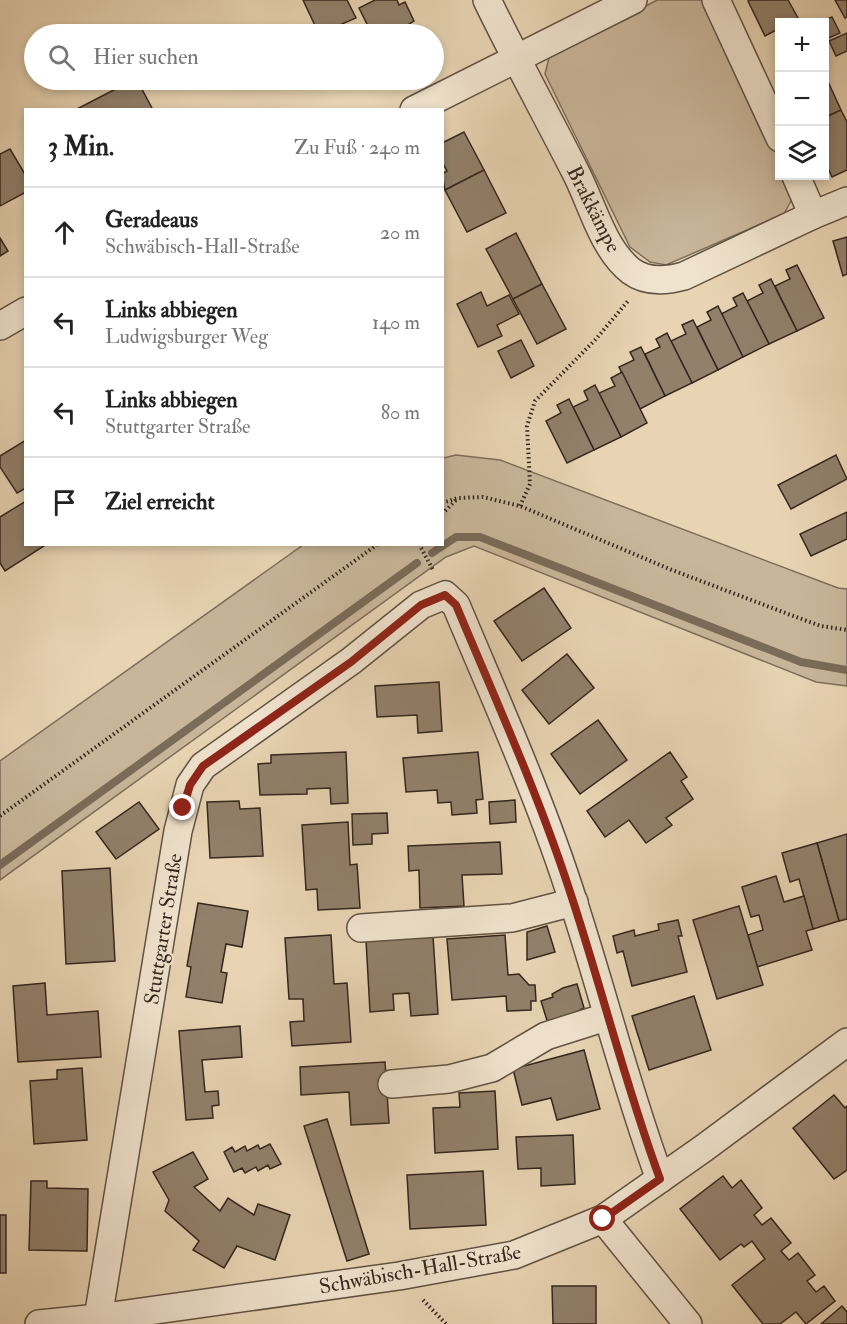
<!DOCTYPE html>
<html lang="de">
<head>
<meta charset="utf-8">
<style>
	body { margin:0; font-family:"IM FELL Double Pica",serif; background:#f6f6f6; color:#222 }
	.controls { position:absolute; right:18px; top:18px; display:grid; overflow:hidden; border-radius:0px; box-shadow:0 3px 9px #0003 }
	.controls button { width:54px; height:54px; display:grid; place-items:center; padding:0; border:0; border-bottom:2px solid #e0e0e0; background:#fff; color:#222; font:30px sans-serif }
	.stop { position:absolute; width:18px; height:18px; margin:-14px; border:4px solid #8f2418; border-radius:50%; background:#fff }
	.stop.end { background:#8f2418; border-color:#fff; box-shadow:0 2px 6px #0008 }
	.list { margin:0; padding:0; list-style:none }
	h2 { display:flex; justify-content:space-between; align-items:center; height:78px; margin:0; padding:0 24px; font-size:26px }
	h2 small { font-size:20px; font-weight:400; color:#767676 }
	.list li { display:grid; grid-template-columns:39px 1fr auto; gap:18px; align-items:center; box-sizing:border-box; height:90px; padding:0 24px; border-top:2px solid #e0e0e0 }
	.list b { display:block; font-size:22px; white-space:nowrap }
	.list p { margin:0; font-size:20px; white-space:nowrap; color:#767676 }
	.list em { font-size:20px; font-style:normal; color:#767676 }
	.icon { flex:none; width:33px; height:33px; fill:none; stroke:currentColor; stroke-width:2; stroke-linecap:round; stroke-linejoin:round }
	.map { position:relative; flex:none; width:847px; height:1324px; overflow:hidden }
	.search { position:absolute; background:#fff; box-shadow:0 3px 9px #0003; left:24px; top:24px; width:420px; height:66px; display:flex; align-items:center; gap:15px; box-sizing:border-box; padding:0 21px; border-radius:33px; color:#767676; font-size:22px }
	.panel { position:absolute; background:#fff; box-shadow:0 3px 9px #0003; left:24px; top:108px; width:420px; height:438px; border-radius:0px }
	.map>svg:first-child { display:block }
	.green { fill:#c9b69a; stroke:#7e6e5c; stroke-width:1.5 }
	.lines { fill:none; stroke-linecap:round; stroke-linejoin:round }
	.stream { stroke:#7b6b59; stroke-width:8 }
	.building { fill:#92806b; stroke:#34261e; stroke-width:1.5 }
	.street-casing { stroke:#615243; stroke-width:30 }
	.path { stroke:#34261e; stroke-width:4; stroke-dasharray:1.5 3; stroke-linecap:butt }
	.street { stroke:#f0e3ce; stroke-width:27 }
	.route { stroke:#8f2418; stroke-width:8 }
	.labels { text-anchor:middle; stroke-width:4.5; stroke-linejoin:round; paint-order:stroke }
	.street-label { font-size:21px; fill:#34261e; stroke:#f0e3ce }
</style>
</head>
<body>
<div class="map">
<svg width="847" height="1324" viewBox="0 0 847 1324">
	<rect width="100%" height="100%" fill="#e8d4b3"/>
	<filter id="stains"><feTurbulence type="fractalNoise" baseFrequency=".00333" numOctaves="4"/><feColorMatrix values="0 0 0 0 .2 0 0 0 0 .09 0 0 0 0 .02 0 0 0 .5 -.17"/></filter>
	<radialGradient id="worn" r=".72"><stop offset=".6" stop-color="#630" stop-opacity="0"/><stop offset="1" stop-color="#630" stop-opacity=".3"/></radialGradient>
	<g class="green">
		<path d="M657,0H702L779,157L780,176H788L793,197L784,214L666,265L650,262L630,247L545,74L549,58Z"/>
		<path d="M456,455L500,460L838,588L847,589V686L816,682L474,546L446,557L0,880V761L303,545L442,544L443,458Z"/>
	</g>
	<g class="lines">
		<g class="stream">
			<path d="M432,553L456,537H480L801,662L847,670"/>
			<path d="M0,865L417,563"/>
		</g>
	</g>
	<g class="building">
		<path d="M303,0H347L356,18L319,34Z"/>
		<path d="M375,0H397L399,5L405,2L414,21L409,24L411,29L399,34H372L359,8Z"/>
		<path d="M750,0H788L798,18L790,22H780V28L765,36L748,1Z"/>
		<path d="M835,0H847V17L845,18Z"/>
		<path d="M832,17L840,33L824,40V22H820Z"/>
		<path d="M847,33V51L836,56L829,41Z"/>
		<path d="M824,73L841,110L824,118Z"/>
		<path d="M133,80H137L153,110H75Z"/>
		<path d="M841,110L847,122V170L832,177L824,159V118Z"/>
		<path d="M464,132L484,170L445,190L442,174L447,171L442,162V143Z"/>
		<path d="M10,149L26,176V192L0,206V154Z"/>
		<path d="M484,170L506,213L467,232L445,190Z"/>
		<path d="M516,233L542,284L513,299L486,249Z"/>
		<path d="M847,237V274L843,276L833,241Z"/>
		<path d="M0,238L8,251L0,256Z"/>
		<path d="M797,265L824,318L797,331L775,286L790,279L786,270Z"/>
		<path d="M771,279L797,331L769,344L747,301L763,293L759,285Z"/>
		<path d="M542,284L566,329L537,344L513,299Z"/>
		<path d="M481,292L487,306L509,295L519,314L497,325L502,336L478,347L457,304Z"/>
		<path d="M743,293L769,344L743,357L721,314L737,306L733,298Z"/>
		<path d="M718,306L743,357L718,370L697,327L711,320L707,312Z"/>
		<path d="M693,320L718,370L692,383L671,341L686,334L682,325Z"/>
		<path d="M667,333L692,383L665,396L645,354L660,347L656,339Z"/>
		<path d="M521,340L534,366L511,378L498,351Z"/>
		<path d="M641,347L665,396L640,409L619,367L634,360L630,352Z"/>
		<path d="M622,372L647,423L621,437L599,393L615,386L611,378Z"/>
		<path d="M595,385L621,437L594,450L573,407L588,400L584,391Z"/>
		<path d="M569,399L594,450L567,463L546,421L561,413L557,405Z"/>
		<path d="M26,440V488L17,493L0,467V456Z"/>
		<path d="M836,455L847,479L791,509L778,485Z"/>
		<path d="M26,501V544H47L5,571L0,563V517Z"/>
		<path d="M847,512V539L811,556L800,534Z"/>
		<path d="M544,588L571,628L522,661L494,621Z"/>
		<path d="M567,654L594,688L549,724L522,690Z"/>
		<path d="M439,682L442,731L418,733L417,715L377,717L375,686Z"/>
		<path d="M598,720L627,760L580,794L551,754Z"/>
		<path d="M346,752L348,803L331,804L330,788L307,789V794L260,795L258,764L271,763V755Z"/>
		<path d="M478,752L483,799L476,800L477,813L452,815L451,802L438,803L437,790L406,792L403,758Z"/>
		<path d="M670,752L687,777L681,781L693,799L666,818L672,825L646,843L629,820L605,837L587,811Z"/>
		<path d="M515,800L516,822L490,824L489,802Z"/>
		<path d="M239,801L240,809L260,808L263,856L210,858L207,802Z"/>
		<path d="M139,802L159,829L116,859L96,832Z"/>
		<path d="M387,813L388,833L372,834V844L353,845L352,814Z"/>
		<path d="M348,822L350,865L357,864L360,908L318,910L317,889L306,890L302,825Z"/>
		<path d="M847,834V919L839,921L817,843Z"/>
		<path d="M500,842L502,874L462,875L464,906L420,908L419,870L409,871L408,846Z"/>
		<path d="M817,843L839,921L813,929L799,879L790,882L782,853Z"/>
		<path d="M110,868L115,961L66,964L62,871Z"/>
		<path d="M776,876L784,902L804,896L813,929L806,931L812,950L757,967L748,935L763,930L759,915L751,917L742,887Z"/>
		<path d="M198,903L248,911L242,947L226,944L221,972L227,973L222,1003L186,997L191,967L187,966Z"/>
		<path d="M739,906L763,985L717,999L693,920Z"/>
		<path d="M678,920L682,936H678L687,972L632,986L623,951L617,953L613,936L634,930L635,936L659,930L658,924Z"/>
		<path d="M547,926L555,952L527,960V932Z"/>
		<path d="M331,935L334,984L347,983L351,1042L292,1046L290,1022L304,1021L303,999H289L285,938Z"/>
		<path d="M505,935L508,975L519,974L529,985H535L536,1001H531V1010L507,1011L506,996L452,1000L447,939Z"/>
		<path d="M433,936L438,1014L411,1016L409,993L393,994L394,1010L370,1012L366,940Z"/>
		<path d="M45,983L47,1015L98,1011L101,1057L18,1062L13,986Z"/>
		<path d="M577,984L584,1008L549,1027L541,1001L553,997L552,994L563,988Z"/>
		<path d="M694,996L711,1050L649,1070L632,1016Z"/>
		<path d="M240,1026L242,1057L202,1060L205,1092L218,1091L219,1105L212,1106L213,1118L186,1120L179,1031Z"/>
		<path d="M584,1050L600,1109L557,1120L551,1098L522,1105L513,1069Z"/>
		<path d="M385,1062L389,1123L351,1125L349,1092L301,1095L300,1067Z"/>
		<path d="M82,1068L87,1140L34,1144L30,1081L57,1079V1070Z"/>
		<path d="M495,1091L498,1149L435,1153L433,1108L460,1107L459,1093Z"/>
		<path d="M834,1095L845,1108L847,1106V1170L834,1179L793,1128Z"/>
		<path d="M327,1119L369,1254L347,1261L304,1126Z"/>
		<path d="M573,1135L575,1184L541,1186V1168L518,1169L516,1137Z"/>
		<path d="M270,1144L281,1164L270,1169L268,1165L258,1171L256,1167L245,1173L242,1168L234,1172L224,1152L232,1147L235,1152L245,1146L247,1151L258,1145L260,1149Z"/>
		<path d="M193,1152L208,1179L194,1187L220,1211L228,1198L254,1215L258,1204L290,1215L275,1260L237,1246L224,1268L193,1250L199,1241L165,1211L169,1200L153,1172Z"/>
		<path d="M483,1171L486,1225L410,1229L407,1175Z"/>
		<path d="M723,1176L732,1188L741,1180L762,1208L754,1215L762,1225L771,1218L791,1243L781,1251L789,1260L798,1253L815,1275L807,1281L816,1292L824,1286L835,1301L806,1324L796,1312L780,1324H763L732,1285L765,1259L752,1241L744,1247L741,1244L720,1260L680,1209Z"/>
		<path d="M31,1181H47V1188L88,1189L87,1251L29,1250Z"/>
		<rect x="0" y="1215" width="6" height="58"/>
		<path d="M552,1286H596V1324H553Z"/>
		<path d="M842,1306L847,1312V1324H821Z"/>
	</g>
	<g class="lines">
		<defs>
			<g id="street">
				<path d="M487,0C515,58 546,114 575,171C592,203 602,248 631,271C647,283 666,281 684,276L813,215L796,176"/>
				<path d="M716,0L780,138"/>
				<path d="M414,110L633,0"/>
				<path d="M813,215L847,201"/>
				<path d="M0,326L26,311"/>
				<path d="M361,928L512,918L574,902"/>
				<path d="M392,1084L449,1079L492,1068L546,1036L606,1017"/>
				<path d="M603,1219L688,1324"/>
				<path d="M98,1318L178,831L190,785L203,766L351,661L421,605L445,595L456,605C497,703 541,800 573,901C603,993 626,1087 660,1179"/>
				<path d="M39,1324L98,1318L399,1276L514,1255L603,1219L704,1148L847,1042"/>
			</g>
		</defs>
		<use href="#street" class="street-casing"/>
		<g class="path">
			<path d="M442,503L458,498L483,497L520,506L672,570L796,617L821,626L847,630"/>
			<path d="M520,506L530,484L527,426L535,401L596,339L628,301"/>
			<path d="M442,514L456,500"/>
			<path d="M419,544L433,570"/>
			<path d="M0,816L378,544"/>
			<path d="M423,1300L446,1324"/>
		</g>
		<use href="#street" class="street"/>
	</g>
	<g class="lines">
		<path class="route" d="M183,808L190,785L203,766L351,662L421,605L445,595L456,605C497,703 541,800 573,901C603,993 626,1087 660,1179L603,1219"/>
	</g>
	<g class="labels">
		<g class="street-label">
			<text transform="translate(594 209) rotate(63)" y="7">Brakkämpe</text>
			<text transform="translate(163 929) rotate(-81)" y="7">Stuttgarter Straße</text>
			<text transform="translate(420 1269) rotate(-10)" y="7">Schwäbisch-Hall-Straße</text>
		</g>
	</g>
	<rect width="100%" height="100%" filter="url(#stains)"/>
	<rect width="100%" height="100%" fill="url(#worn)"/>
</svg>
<div class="controls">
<button>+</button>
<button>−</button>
<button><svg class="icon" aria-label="layers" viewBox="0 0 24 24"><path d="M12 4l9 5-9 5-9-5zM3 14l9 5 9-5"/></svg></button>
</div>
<div class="stop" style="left:603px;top:1219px"></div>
<div class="stop end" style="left:183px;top:808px"></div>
<div class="search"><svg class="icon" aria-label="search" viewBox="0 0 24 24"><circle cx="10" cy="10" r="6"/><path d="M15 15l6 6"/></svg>Hier suchen</div>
<section class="panel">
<h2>3 Min.<small>Zu Fuß · 240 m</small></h2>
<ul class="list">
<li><svg class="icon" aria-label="ahead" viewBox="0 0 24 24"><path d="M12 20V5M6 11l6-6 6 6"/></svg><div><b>Geradeaus</b><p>Schwäbisch-Hall-Straße</p></div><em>20 m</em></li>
<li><svg class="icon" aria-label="left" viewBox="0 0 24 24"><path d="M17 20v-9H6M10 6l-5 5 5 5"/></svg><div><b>Links abbiegen</b><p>Ludwigsburger Weg</p></div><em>140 m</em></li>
<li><svg class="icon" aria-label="left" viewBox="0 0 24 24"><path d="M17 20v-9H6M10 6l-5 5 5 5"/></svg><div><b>Links abbiegen</b><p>Stuttgarter Straße</p></div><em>80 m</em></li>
<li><svg class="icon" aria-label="arrive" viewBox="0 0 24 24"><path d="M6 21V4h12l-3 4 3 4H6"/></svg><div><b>Ziel erreicht</b></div></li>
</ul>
</section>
</div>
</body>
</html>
